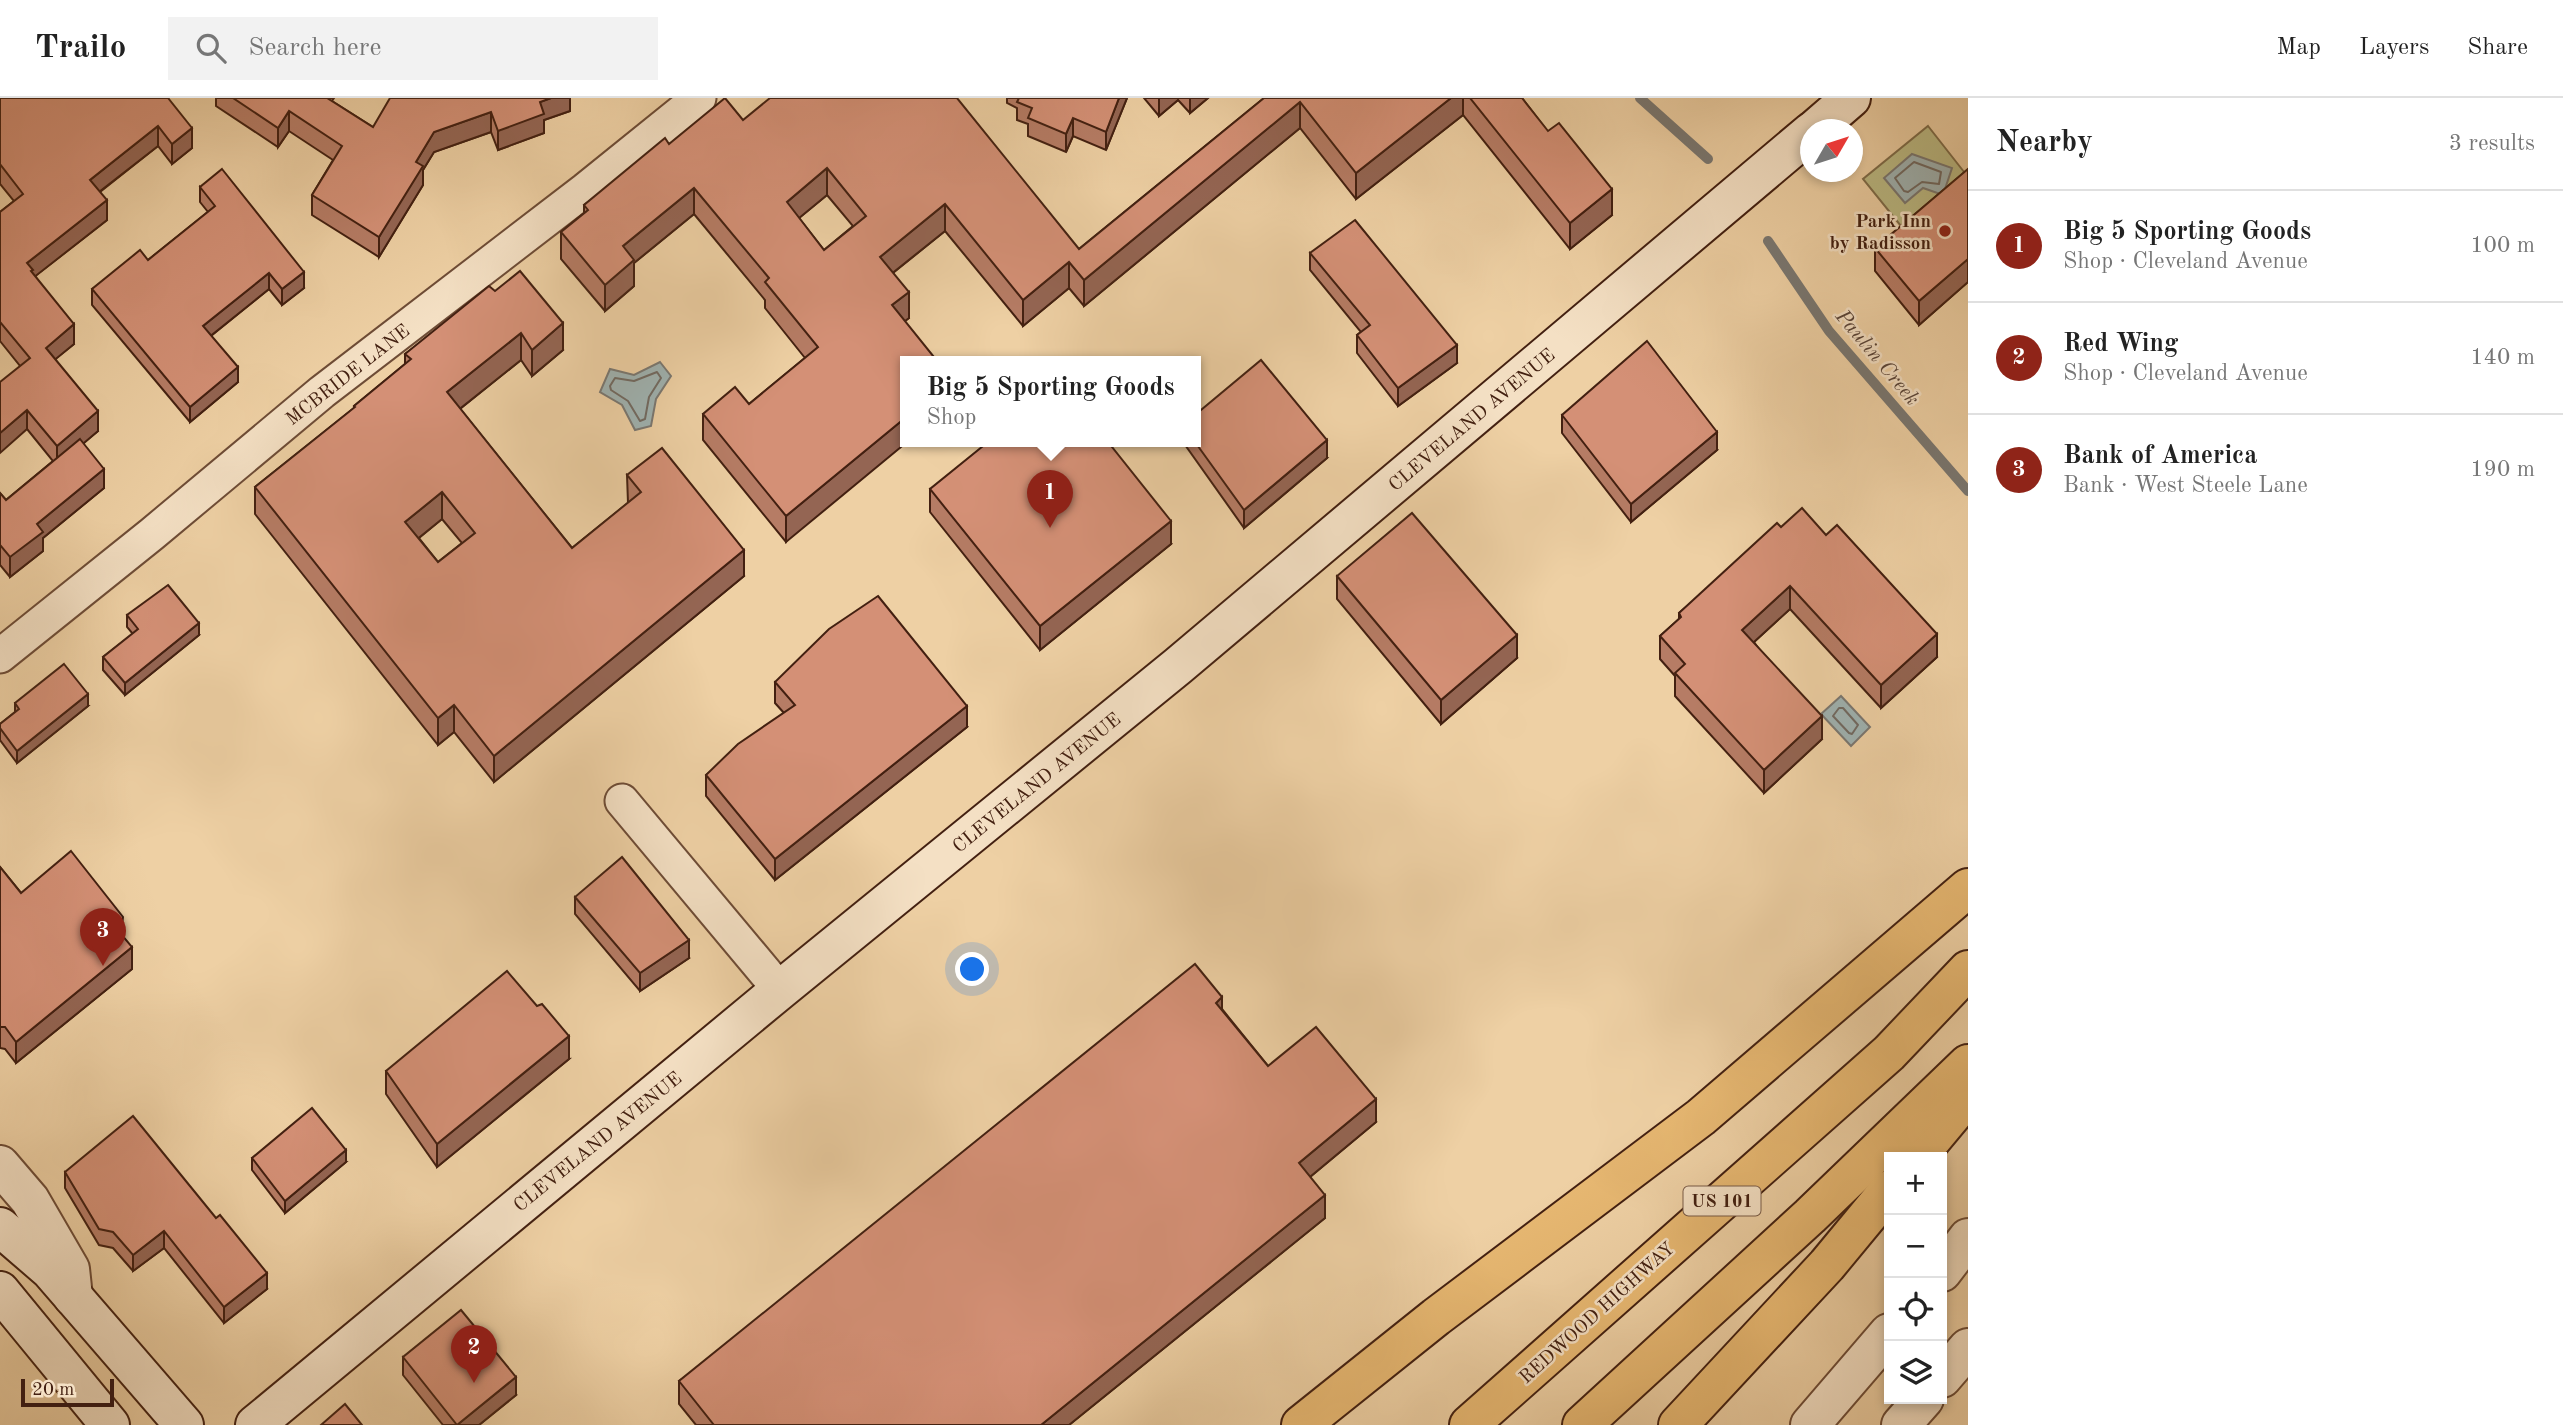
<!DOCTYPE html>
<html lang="en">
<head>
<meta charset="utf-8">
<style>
	body { margin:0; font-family:"Old Standard TT",serif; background:#f2f2f2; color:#222 }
	.controls { position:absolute; right:21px; bottom:21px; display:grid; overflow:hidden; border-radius:0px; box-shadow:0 4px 10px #0003 }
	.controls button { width:63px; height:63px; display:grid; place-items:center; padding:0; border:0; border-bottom:2px solid #e0e0e0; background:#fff; color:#222; font:35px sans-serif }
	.compass { position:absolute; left:1800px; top:21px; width:63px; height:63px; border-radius:50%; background:#fff; box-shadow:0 4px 10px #0003; rotate:51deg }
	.scale { position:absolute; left:21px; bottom:18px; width:93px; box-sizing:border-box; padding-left:7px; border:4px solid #432011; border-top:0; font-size:19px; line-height:24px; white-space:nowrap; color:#432011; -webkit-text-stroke:5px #f4e0c4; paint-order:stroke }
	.you { position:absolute; left:973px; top:872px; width:24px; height:24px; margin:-18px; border:5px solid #fff; border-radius:50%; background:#1a73e8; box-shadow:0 0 0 10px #1a73e833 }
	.badge { display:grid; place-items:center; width:46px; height:46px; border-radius:50%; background:#8f2418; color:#fff; font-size:23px; font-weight:700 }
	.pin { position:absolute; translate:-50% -58px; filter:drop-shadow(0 2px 4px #0008) }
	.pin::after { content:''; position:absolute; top:37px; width:24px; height:21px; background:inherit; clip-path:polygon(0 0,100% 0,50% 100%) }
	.popup { position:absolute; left:900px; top:258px; width:301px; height:91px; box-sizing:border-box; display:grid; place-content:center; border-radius:0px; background:#fff; filter:drop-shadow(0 2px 5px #0005); font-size:23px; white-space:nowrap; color:#767676 }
	.popup b { font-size:26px; color:#222 }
	.popup::after { content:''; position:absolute; left:50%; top:100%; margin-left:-14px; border:14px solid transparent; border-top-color:#fff }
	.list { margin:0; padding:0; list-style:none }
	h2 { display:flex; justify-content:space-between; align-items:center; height:91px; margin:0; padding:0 28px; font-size:30px }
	h2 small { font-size:23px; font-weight:400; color:#767676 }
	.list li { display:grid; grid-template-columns:46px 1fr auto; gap:21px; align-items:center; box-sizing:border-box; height:112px; padding:0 28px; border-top:2px solid #e0e0e0 }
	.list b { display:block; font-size:26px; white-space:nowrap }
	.list p { margin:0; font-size:23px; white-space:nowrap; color:#767676 }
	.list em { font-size:23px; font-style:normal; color:#767676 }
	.icon { flex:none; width:38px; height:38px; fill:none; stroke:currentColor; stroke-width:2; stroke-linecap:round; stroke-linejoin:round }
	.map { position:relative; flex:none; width:1968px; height:1327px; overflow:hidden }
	header { display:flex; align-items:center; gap:42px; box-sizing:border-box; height:98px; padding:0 35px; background:#fff; border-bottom:2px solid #e0e0e0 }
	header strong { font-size:33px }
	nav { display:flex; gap:38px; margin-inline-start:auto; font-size:24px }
	.search { width:490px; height:63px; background:#f2f2f2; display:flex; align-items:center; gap:18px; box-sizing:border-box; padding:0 24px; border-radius:0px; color:#767676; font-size:26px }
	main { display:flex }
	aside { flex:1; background:#fff }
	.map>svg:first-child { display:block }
	.green { fill:#bbba84; stroke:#7f6d4a; stroke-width:2 }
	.water { fill:#9fb3b2; stroke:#7a7872; stroke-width:2 }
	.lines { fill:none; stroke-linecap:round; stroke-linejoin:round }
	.shore { stroke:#716a62; stroke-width:2 }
	.stream { stroke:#7a7872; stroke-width:10 }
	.minor-casing { stroke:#6e4c36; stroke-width:37 }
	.tertiary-casing { stroke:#6e4c36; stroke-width:42 }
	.secondary-casing { stroke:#432011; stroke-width:42 }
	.motorway-casing { stroke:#432011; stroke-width:42 }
	.minor { stroke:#f4e0c4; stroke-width:33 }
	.tertiary { stroke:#f4e0c4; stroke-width:38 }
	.secondary { stroke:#f4e0c4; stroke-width:38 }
	.motorway { stroke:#e7b872; stroke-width:38 }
	.wall { fill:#b67c65; stroke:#432011; stroke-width:2; fill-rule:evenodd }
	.shaded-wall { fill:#946553; stroke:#432011; stroke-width:2 }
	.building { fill:#d49076; stroke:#432011; stroke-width:2; fill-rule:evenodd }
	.poi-dot { fill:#8f2418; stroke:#f4e0c4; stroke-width:2.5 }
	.labels { text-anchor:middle; stroke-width:5; stroke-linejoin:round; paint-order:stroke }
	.shield { fill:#f4e0c4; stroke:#785a47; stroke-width:2 }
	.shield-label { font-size:18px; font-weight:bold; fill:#432011 }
	.poi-label { font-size:19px; font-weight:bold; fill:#432011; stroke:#f4e0c4; text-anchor:end }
	.street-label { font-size:19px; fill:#432011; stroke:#f4e0c4 }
	.water-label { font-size:21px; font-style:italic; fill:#5a4539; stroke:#f4e0c4 }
</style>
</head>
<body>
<header>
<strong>Trailo</strong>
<div class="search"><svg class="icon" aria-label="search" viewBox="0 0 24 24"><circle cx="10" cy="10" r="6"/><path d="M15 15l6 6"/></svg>Search here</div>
<nav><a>Map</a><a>Layers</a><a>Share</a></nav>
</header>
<main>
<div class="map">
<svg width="1968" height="1327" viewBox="0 0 1968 1327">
	<rect width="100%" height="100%" fill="#eed0a4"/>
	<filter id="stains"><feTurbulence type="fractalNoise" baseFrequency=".00286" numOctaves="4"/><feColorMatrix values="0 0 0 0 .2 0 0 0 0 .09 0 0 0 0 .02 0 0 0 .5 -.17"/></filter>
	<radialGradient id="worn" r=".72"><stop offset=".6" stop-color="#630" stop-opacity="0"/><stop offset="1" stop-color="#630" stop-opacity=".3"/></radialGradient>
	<path class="green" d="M1928,28L1968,79L1909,138L1863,81Z"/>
	<g class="water">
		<path d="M1912,56L1952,70L1943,97L1923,90L1905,105L1884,80Z"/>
		<path d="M660,264L671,278L656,301L651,328L635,332L622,307L600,294L610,271L634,277Z"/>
		<path d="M1841,598L1870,629L1851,648L1821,616Z"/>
	</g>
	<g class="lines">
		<g class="shore">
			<path d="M1914,64L1941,74L1939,86L1922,84L1908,94L1904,93L1895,80Z"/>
			<path d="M657,274L661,280L649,299L645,321L640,323L628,303L611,292L610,288L615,280L634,283Z"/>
			<path d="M1839,610H1843L1858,627L1852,636L1849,635L1833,618Z"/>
		</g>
		<g class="stream">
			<path d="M1640,0L1708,61"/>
			<path d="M1768,143L1829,233L1968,393"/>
		</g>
		<defs>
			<g id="minor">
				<path d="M0,558L152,436L322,294L585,92L699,0"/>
				<path d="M622,703L780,892"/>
			</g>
			<g id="tertiary">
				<path d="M0,1067L30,1102L70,1171L73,1199"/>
				<path d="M1942,1174L1968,1140"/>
				<path d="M1942,1280L1968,1250"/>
				<path d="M1810,1327L1889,1235"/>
				<path d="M1901,1327L1924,1301"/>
			</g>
			<g id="secondary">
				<path d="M1814,32L1851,0"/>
				<path d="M0,1129L50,1172L184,1327"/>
				<path d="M0,1193L110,1327"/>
				<path d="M255,1327L780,892L1178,568L1811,34"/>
			</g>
			<g id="motorway">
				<path d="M1917,1059L1968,998"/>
				<path d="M1301,1327L1436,1219L1701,1019L1968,790"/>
				<path d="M1469,1327L1889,955L1968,872"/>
				<path d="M1582,1327L1810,1118L1968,966"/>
				<path d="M1678,1327L1827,1167L1889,1092"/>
			</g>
		</defs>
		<use href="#minor" class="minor-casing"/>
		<use href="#tertiary" class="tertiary-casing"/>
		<use href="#secondary" class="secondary-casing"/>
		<use href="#motorway" class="motorway-casing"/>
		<use href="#minor" class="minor"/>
		<use href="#tertiary" class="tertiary"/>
		<use href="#secondary" class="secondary"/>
		<use href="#motorway" class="motorway"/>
	</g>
	<g class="wall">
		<path d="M0,0H168L192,50L172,66L158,48L100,94L107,122L35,178L74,246L55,261L98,333L83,345L104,390L43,440V453L10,479L0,467V395L6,402L53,363L27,331L20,268L0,243V114L14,103L0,86Z"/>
		<path d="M216,0H334L332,3L373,29L570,0V13L544,22V35L498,52L491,34L434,54L423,72V87L379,159L312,117V97L333,62L289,33L278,49L216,8Z"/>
		<path d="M1007,0H1127L1106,52L1073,38L1066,54L1028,38V26L1017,22V10L1007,5Z"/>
		<path d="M1144,0H1208L1190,15L1178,2L1159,18Z"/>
		<path d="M1264,0H1522L1612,117L1570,151L1463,17L1356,101L1300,30L1084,208L1069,190L1023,228L945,133L893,175L909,220L905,223L786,444L703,342V316L749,306L805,260L765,210V202L694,116L634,165V188L605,213L561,161V134L584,115V107L669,46L743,22L1079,151ZM827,97L853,128L824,152L799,120Z"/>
		<path d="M1968,71V184L1919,227L1875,173V150Z"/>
		<path d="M200,89L304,190L282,207L269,191L211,238L238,284L190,324L92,207V191L148,162L208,114L200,104Z"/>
		<path d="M1310,155L1457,265L1398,308L1357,255V237L1361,234L1310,172Z"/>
		<path d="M495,193L563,252L532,278L521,262L460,311L572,450L628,405L627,377L744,478L494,684L454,634L438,647L255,416V389L354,310V308L405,266V256ZM442,421L462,445L438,464L419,440Z"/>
		<path d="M1562,317L1717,352L1631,424L1562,335Z"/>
		<path d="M1183,344H1195L1327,360L1244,430Z"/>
		<path d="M930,391L1171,446L1040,552L930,414Z"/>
		<path d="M1781,429L1937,559L1881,610L1790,511L1754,544L1822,641L1764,695L1675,598V578L1660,561V538L1679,521V515Z"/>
		<path d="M1337,478L1517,560L1441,626L1337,501Z"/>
		<path d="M127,517L199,537L125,597L103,572V559L133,536L127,529Z"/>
		<path d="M775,584L967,629L775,782L706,698V677L784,615L775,605Z"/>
		<path d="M15,605L88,608L17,665L0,642V626L15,614Z"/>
		<path d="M0,769L21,795L123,838L132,871L16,965L5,951L0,950Z"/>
		<path d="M575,799L689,860L640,893L575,816Z"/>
		<path d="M1222,911L1268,968L1376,1024L1310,1079L1325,1120L1069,1327H696L679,1306V1283Z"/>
		<path d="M569,961L437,1069L386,996V973Z"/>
		<path d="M252,1060L346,1064L285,1115L252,1072Z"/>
		<path d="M65,1074L267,1191L224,1225L164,1150L133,1173L113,1150L99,1147L65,1090Z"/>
		<path d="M403,1259L516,1297L479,1327H443L403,1277Z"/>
	</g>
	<g class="shaded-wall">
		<path d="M551,0H570V13L544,22V35L498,52V33L540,4Z"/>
		<path d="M1119,0H1127L1106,52V34Z"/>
		<path d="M1159,0H1178V2L1159,18Z"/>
		<path d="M1190,0H1208L1190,15Z"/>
		<path d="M1451,0H1463V17L1356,101V75Z"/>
		<path d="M1300,4V30L1084,208V182Z"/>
		<path d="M289,13V33L278,49V30Z"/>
		<path d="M491,14V34L434,54L423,72V87L379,159V139L416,64L434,34Z"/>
		<path d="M1073,20V38L1066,54V36Z"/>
		<path d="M158,28V48L90,101V82Z"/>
		<path d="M192,30V50L172,66V46Z"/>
		<path d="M827,70V97L787,130V104Z"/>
		<path d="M694,90V116L634,165V188L605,213V187L623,148Z"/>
		<path d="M1612,91V117L1570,151V125Z"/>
		<path d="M107,102V122L33,180L27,165Z"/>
		<path d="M945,106V133L880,185V159Z"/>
		<path d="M1968,161V184L1919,227V203Z"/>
		<path d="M1069,164V190L1023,228V202Z"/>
		<path d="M304,174V190L282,207V191Z"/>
		<path d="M269,175V191L203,244V228Z"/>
		<path d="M909,194V220L892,233V207Z"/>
		<path d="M563,225V252L532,278V252Z"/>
		<path d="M74,226V246L46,269V250Z"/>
		<path d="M521,235V262L447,321V294Z"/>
		<path d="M1457,247V265L1398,308V290Z"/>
		<path d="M238,269V284L190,324V309Z"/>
		<path d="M27,312V331L0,355V335Z"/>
		<path d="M98,313V333L57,368V348Z"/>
		<path d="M905,320V344H907L786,444V418Z"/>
		<path d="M1717,334V352L1631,424V406Z"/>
		<path d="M1327,342V360L1244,430V412Z"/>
		<path d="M104,371V390L43,440V453L10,479V459L37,426Z"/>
		<path d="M442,394V421L405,451V424Z"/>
		<path d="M1171,423V446L1040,552V528Z"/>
		<path d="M744,452V478L494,684V658Z"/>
		<path d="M1790,488V511L1742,555V532Z"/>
		<path d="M199,525V537L125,597V585Z"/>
		<path d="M1937,536V559L1881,610V587Z"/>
		<path d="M1517,537V560L1441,626V602Z"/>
		<path d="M88,596V608L17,665V653Z"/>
		<path d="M454,607V634L438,647V620Z"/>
		<path d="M967,608V629L775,782V761Z"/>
		<path d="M1822,618V641L1764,695V672Z"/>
		<path d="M689,842V860L640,893V875Z"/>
		<path d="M132,849V871L16,965V944Z"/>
		<path d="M1222,899V922L1216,905Z"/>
		<path d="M569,938V961L437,1069V1046Z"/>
		<path d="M1376,1001V1024L1299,1088V1065Z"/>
		<path d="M346,1052V1064L285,1115V1103Z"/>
		<path d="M1325,1097V1120L1069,1327H1041Z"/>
		<path d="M164,1133V1150L133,1173V1157Z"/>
		<path d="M267,1175V1191L224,1225V1209Z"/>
		<path d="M516,1279V1297L479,1327H457Z"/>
	</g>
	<g class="building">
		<path d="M0,0H168L192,30L172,46L158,28L90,82L107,102L27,165L33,172L31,173L74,226L46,250L98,313L57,348L27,312L0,335V284L30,260L0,224V114L23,96L0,66Z"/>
		<path d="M233,0H327L373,29L390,0H551L540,4L544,16L498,33L491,14L434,34L416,64L423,68L379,139L312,97L342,48L289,13L278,30Z"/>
		<path d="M725,0L743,22L770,0H957L1079,151L1264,0H1451L1356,75L1300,4L1084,182L1069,164L1023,202L945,106L880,159L909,194L892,207L938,264H905V320L786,418L703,316L735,289L749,306L818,249L765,184L769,180L694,90L623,148L634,162L605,187L561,134L588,112L584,107L665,40L669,46ZM827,70L866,118L824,152L787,104Z"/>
		<path d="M1019,0H1119L1106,34L1073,20L1066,36L1028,20L1032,10L1017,4Z"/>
		<path d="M1470,0H1522L1548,33L1559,25L1612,91L1570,125Z"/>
		<path d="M222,71L304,174L282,191L269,175L203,228L238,269L190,309L92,191L140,152L148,162L215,108L200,89Z"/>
		<path d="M1968,71V161L1919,203L1875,150Z"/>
		<path d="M1355,122L1457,247L1398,290L1357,237L1370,227L1310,155Z"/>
		<path d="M520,173L563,225L532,252L521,235L447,294L572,450L641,394L627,377L662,350L744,452L494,658L454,607L438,620L255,389L355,309L354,308L411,261L405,256L489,188L495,193ZM442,394L475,435L438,464L405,424Z"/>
		<path d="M1647,243L1717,334L1631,406L1562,317Z"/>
		<path d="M1261,262L1327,342L1244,412L1195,344V317Z"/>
		<path d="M80,341L104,371L37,426L43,434L10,459L0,447V395L6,402Z"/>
		<path d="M988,344H1108L1171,423L1040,528L930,391Z"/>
		<path d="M1802,410L1826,437L1837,427L1937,536L1881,587L1790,488L1742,532L1822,618L1764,672L1675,575L1685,566L1660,538L1681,519L1679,515L1777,425L1781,429Z"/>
		<path d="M1412,415L1517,537L1441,602L1337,478Z"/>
		<path d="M168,487L199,525L125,585L103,559L138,531L127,517Z"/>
		<path d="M878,498L967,608L775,761L706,677L738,646L795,607L775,584L829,531Z"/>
		<path d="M64,566L88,596L17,653L0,630V626L19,611L15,605Z"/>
		<path d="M71,753L123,819L121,836L132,849L16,944L5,929H0V769L21,795Z"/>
		<path d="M622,759L689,842L640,875L575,799Z"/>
		<path d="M1195,866L1222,899L1216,905L1268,968L1316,929L1376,1001L1299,1065L1325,1097L1041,1327H714L679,1283Z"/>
		<path d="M507,873L537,908L542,906L569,938L437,1046L386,973Z"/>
		<path d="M312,1010L346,1052L285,1103L252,1060Z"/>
		<path d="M133,1018L216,1120L220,1117L267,1175L224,1209L164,1133L133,1157L113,1134L99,1131L65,1074Z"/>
		<path d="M461,1212L516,1279L457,1327L403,1259Z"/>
		<path d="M345,1306L362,1327H321Z"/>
	</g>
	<circle class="poi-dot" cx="1945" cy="133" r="7"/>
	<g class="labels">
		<rect class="shield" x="1683.5" y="1088.5" width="77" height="29" rx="5"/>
		<g class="shield-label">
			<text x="1722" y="1109">US 101</text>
		</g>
		<g class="poi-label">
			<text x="1931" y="129">Park Inn<tspan x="1931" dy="22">by Radisson</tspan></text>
		</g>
		<g class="street-label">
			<text transform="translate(347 276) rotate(-38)" y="7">MCBRIDE LANE</text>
			<text transform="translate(1471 321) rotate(-40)" y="7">CLEVELAND AVENUE</text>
			<text transform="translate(1036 684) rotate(-39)" y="7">CLEVELAND AVENUE</text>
			<text transform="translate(597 1043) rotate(-39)" y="7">CLEVELAND AVENUE</text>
			<text transform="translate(1596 1214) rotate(-42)" y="7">REDWOOD HIGHWAY</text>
		</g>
		<g class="water-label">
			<text transform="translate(1878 259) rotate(50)" y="7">Paulin Creek</text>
		</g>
	</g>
	<rect width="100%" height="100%" filter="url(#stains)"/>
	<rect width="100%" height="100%" fill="url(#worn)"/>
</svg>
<div class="controls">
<button>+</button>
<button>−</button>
<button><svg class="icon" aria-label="locate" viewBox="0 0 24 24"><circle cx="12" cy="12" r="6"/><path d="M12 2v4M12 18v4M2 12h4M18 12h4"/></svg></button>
<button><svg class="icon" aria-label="layers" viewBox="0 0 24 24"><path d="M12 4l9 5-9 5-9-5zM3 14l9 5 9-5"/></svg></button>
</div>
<svg class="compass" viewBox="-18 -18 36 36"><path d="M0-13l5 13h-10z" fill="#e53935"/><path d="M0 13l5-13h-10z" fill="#767676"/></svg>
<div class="scale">20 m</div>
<div class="you"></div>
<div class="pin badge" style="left:1050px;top:430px">1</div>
<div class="popup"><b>Big 5 Sporting Goods</b>Shop</div>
<div class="pin badge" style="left:474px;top:1285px">2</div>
<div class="pin badge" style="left:103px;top:868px">3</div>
</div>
<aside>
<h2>Nearby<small>3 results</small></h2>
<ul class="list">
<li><span class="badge">1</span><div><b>Big 5 Sporting Goods</b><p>Shop · Cleveland Avenue</p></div><em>100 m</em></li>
<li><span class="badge">2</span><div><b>Red Wing</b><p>Shop · Cleveland Avenue</p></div><em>140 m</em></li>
<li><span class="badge">3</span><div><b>Bank of America</b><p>Bank · West Steele Lane</p></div><em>190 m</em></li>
</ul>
</aside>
</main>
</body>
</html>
